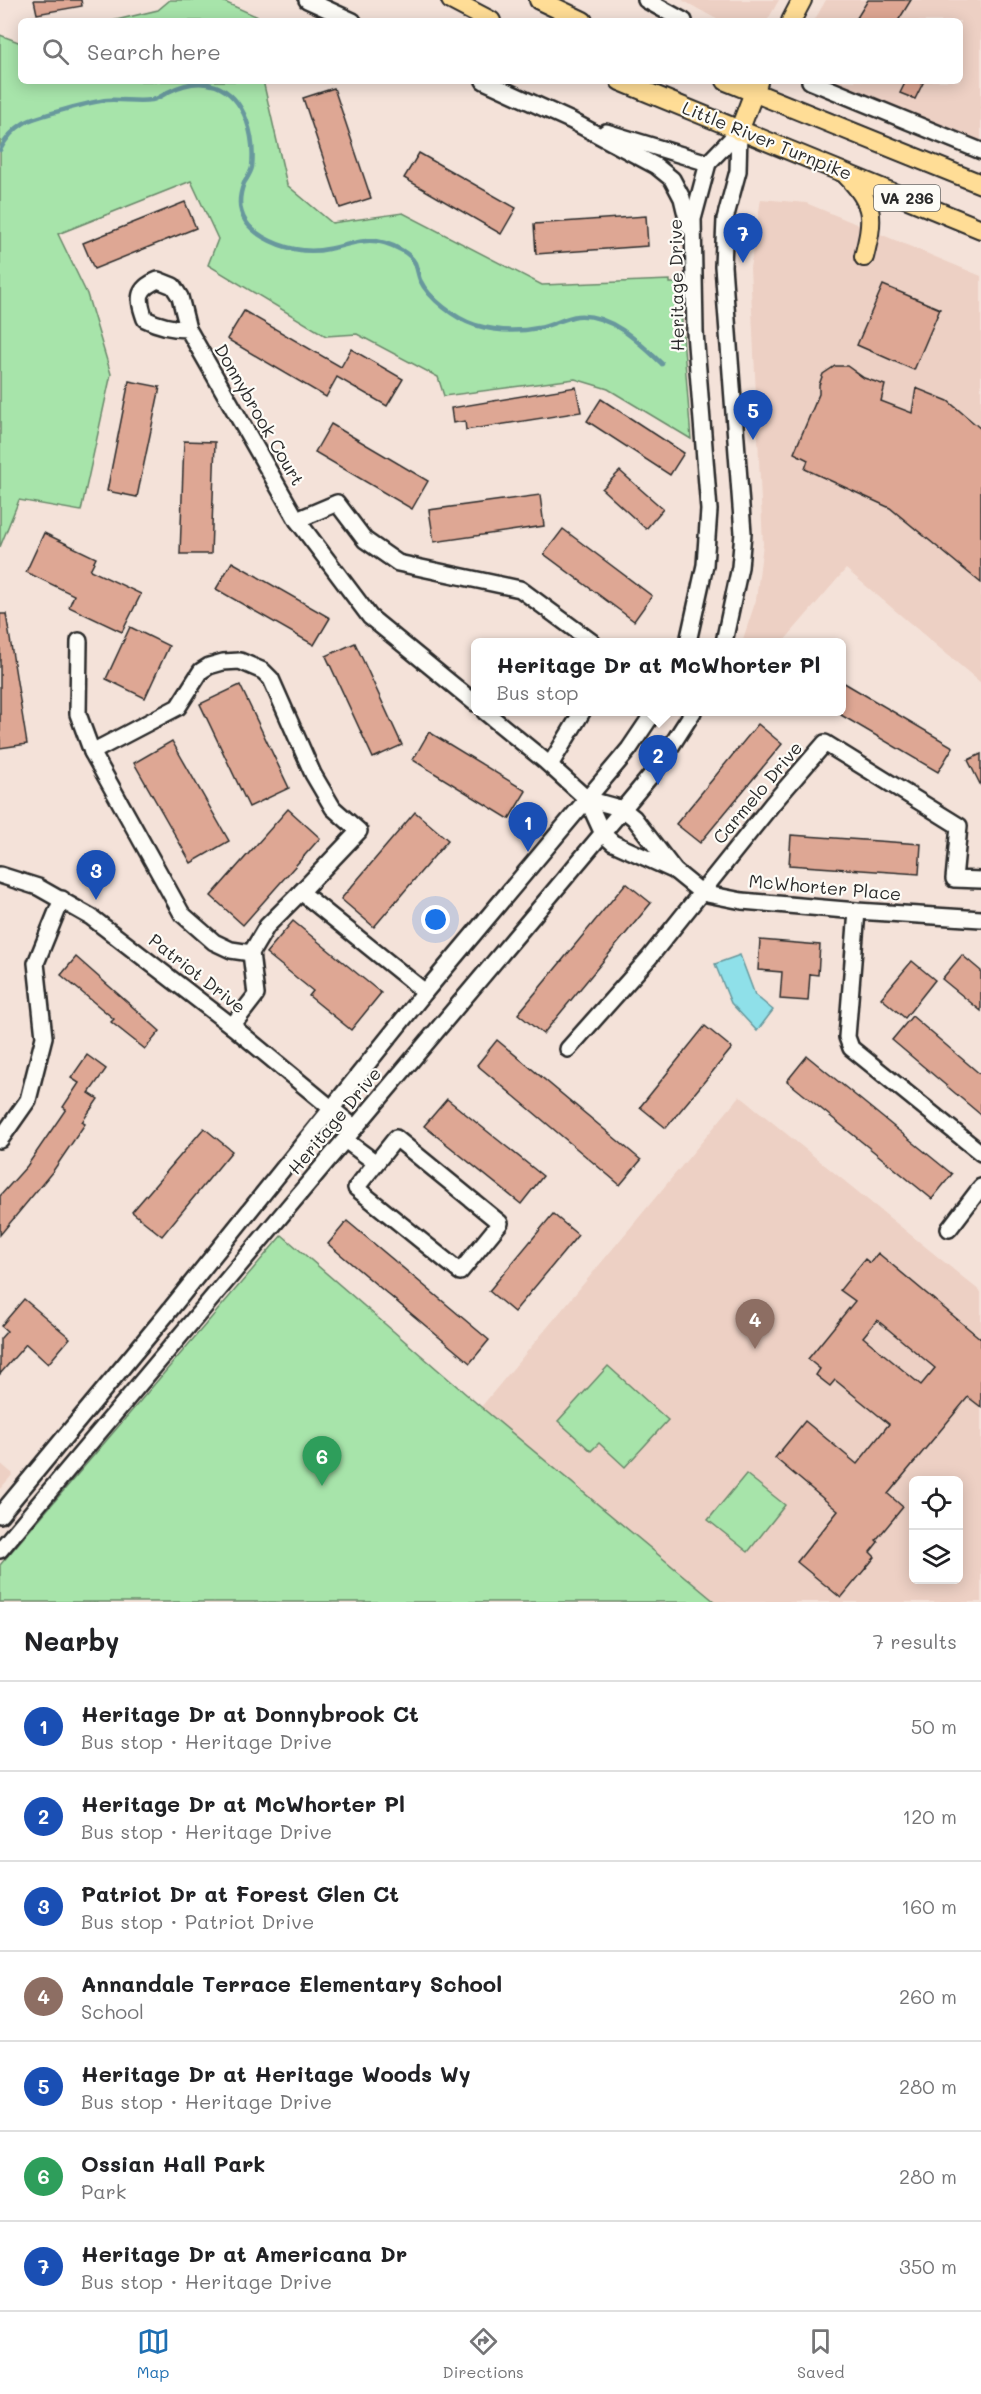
<!DOCTYPE html>
<html lang="en">
<head>
<meta charset="utf-8">
<style>
	body { margin:0; font-family:Mali,sans-serif; background:#f6f6f6; color:#202124 }
	.controls { position:absolute; right:18px; bottom:18px; display:grid; overflow:hidden; border-radius:9px; box-shadow:0 3px 15px #0003 }
	.controls button { width:54px; height:54px; display:grid; place-items:center; padding:0; border:0; border-bottom:2px solid #e0e0e0; background:#fff; color:#202124; font:30px sans-serif }
	.you { position:absolute; left:436px; top:920px; width:21px; height:21px; margin:-15px; border:4px solid #fff; border-radius:50%; background:#1a73e8; box-shadow:0 0 0 9px #1a73e833 }
	.badge { display:grid; place-items:center; width:39px; height:39px; border-radius:50%; background:#1f6fb2; color:#fff; font-size:20px; font-weight:700 }
	.pin { position:absolute; translate:-50% -50px; filter:drop-shadow(0 2px 3px #0008) }
	.pin::after { content:''; position:absolute; top:32px; width:21px; height:18px; background:inherit; clip-path:polygon(0 0,100% 0,50% 100%) }
	.popup { position:absolute; left:471px; top:638px; width:375px; height:78px; box-sizing:border-box; display:grid; place-content:center; border-radius:9px; background:#fff; filter:drop-shadow(0 2px 4px #0005); font-size:20px; white-space:nowrap; color:#757577 }
	.popup b { font-size:22px; color:#202124 }
	.popup::after { content:''; position:absolute; left:50%; top:100%; margin-left:-12px; border:12px solid transparent; border-top-color:#fff }
	.list { margin:0; padding:0; list-style:none }
	h2 { display:flex; justify-content:space-between; align-items:center; height:78px; margin:0; padding:0 24px; font-size:26px }
	h2 small { font-size:20px; font-weight:400; color:#757577 }
	.list li { display:grid; grid-template-columns:39px 1fr auto; gap:18px; align-items:center; box-sizing:border-box; height:90px; padding:0 24px; border-top:2px solid #e0e0e0 }
	.list b { display:block; font-size:22px; white-space:nowrap }
	.list p { margin:0; font-size:20px; white-space:nowrap; color:#757577 }
	.list em { font-size:20px; font-style:normal; color:#757577 }
	.icon { flex:none; width:33px; height:33px; fill:none; stroke:currentColor; stroke-width:2; stroke-linecap:round; stroke-linejoin:round }
	.map { position:relative; flex:none; width:981px; height:1602px; overflow:hidden }
	.search { position:absolute; background:#fff; box-shadow:0 3px 15px #0003; left:18px; right:18px; top:18px; height:66px; display:flex; align-items:center; gap:15px; box-sizing:border-box; padding:0 21px; border-radius:9px; color:#757577; font-size:22px }
	.sheet { height:708px; background:#fff }
	nav { display:flex; justify-content:space-around; align-items:center; box-sizing:border-box; height:84px; border-top:2px solid #e0e0e0; background:#fff; font-size:16px; color:#757577 }
	nav a { display:grid; justify-items:center; gap:3px }
	nav .on { color:#1f6fb2 }
	.map>svg:first-child { display:block }
	.built { fill:#edd0c4; fill-rule:evenodd }
	.green { fill:#a7e4aa; stroke:#69886a; stroke-width:1.5 }
	.water { fill:#8fe0e9; stroke:#67989d; stroke-width:1.5 }
	.lines { fill:none; stroke-linecap:round; stroke-linejoin:round }
	.stream { stroke:#67989d; stroke-width:4.5 }
	.building { fill:#dea794; stroke:#2b2b2b; stroke-width:1.5; fill-rule:evenodd }
	.minor-casing { stroke:#2b2b2b; stroke-width:20 }
	.major-casing { stroke:#2b2b2b; stroke-width:22 }
	.minor { stroke:#fdfcf7; stroke-width:15 }
	.major { stroke:#ffdd96; stroke-width:18 }
	.labels { text-anchor:middle; stroke-width:4.5; stroke-linejoin:round; paint-order:stroke }
	.shield { fill:#fdfcf7; stroke:#6a6a68; stroke-width:1.5 }
	.shield-label { font-size:16px; font-weight:bold; fill:#2b2b2b }
	.street-label { font-size:18px; fill:#2b2b2b; stroke:#fdfcf7 }
</style>
</head>
<body>
<div class="map">
<svg width="981" height="1602" viewBox="0 0 981 1602">
	<rect width="100%" height="100%" fill="#f4e2d9"/>
	<filter id="ink" filterUnits="userSpaceOnUse"><feTurbulence type="fractalNoise" baseFrequency=".0167" numOctaves="2"/><feDisplacementMap in="SourceGraphic" scale="12" xChannelSelector="R" yChannelSelector="G"/><feConvolveMatrix kernelMatrix="1 2 1 2 8 2 1 2 1" color-interpolation-filters="sRGB"/></filter>
	<g filter="url(#ink)">
		<g class="built">
			<path d="M682,0H779L767,21H720Z"/>
			<path d="M826,0H981V160L936,137L943,127L851,95L828,81H960V21H814Z"/>
			<path d="M761,199L806,203L981,276V683L846,569L783,642H742L756,600L763,544L750,268Z"/>
			<path d="M740,1096L981,1292V1602H715L481,1407ZM914,1480H958V1580H914Z"/>
			<path d="M0,1463L13,1474L0,1489Z"/>
		</g>
		<g class="green">
			<path d="M170,0H220L267,21H112L158,10Z"/>
			<path d="M0,35L21,43V81H265L264,85L287,185L332,223L403,213L542,285L670,280V283H679L691,439L608,389L575,379L444,396L438,377L357,334L326,336L208,265L218,239L191,181L58,234L87,294L111,374L81,511L19,500L0,547Z"/>
			<path d="M282,1235L481,1407L715,1602H0V1565Z"/>
			<path d="M608,1366L668,1420L625,1467L599,1443L591,1451L558,1421Z"/>
			<path d="M746,1474L785,1505L748,1552L708,1520Z"/>
		</g>
		<path class="water" d="M740,955L755,995L773,1010L757,1031L731,1003L715,964Z"/>
		<g class="lines">
			<path class="stream" d="M0,150C5,140 14,129 24,123C34,117 94,101 107,100C121,99 137,102 152,100C157,99 163,95 168,92C183,84 199,80 216,86C246,98 255,137 252,167C251,173 247,178 244,183C235,206 241,224 263,237C282,248 306,254 328,249C349,245 364,237 385,243C395,246 410,253 415,263C417,268 418,275 420,280C429,299 456,319 475,325C495,331 518,332 538,328C551,326 564,318 577,316C610,313 640,343 662,364"/>
		</g>
		<g class="building">
			<path d="M34,0H81L82,6L37,14Z"/>
			<path d="M868,0H911L898,21H855Z"/>
			<path d="M906,81H924L915,99L900,93Z"/>
			<path d="M334,88L371,198L340,208L303,98Z"/>
			<path d="M419,153L516,208L501,234L404,178Z"/>
			<path d="M185,202L196,228L94,269L83,243Z"/>
			<path d="M646,216L648,246L536,254L534,224Z"/>
			<path d="M883,285L940,309L914,370L857,345Z"/>
			<path d="M244,311L341,367L351,349L403,379L387,406L337,377L326,397L227,339Z"/>
			<path d="M835,366H847L864,378L885,385L881,401L912,413L916,388L948,401L981,429V583L890,508L805,469L808,460L794,453L819,394V385L823,374Z"/>
			<path d="M129,381L160,387L137,497L107,491Z"/>
			<path d="M576,387L581,412L466,430L465,421L453,423L451,408Z"/>
			<path d="M601,399L684,453L670,475L587,421Z"/>
			<path d="M331,424L428,481L412,509L315,452Z"/>
			<path d="M184,441L215,442L211,554H180Z"/>
			<path d="M620,471L663,509L646,529L602,489Z"/>
			<path d="M540,495L544,526L434,542L429,510Z"/>
			<path d="M563,529L652,596L634,621L544,554Z"/>
			<path d="M44,533L96,558L90,570L141,594L122,632L69,607L74,595L26,572Z"/>
			<path d="M232,562L330,618L314,645L216,589Z"/>
			<path d="M0,614H6L27,744L0,748Z"/>
			<path d="M130,627L169,646L145,698L106,679Z"/>
			<path d="M355,643L402,745L373,758L326,656Z"/>
			<path d="M841,681L953,747L938,772L841,715Z"/>
			<path d="M240,685L289,788L249,807L200,704Z"/>
			<path d="M758,724L782,744L700,843L676,824Z"/>
			<path d="M429,732L526,791L509,819L413,760Z"/>
			<path d="M172,741L229,841L191,863L134,763Z"/>
			<path d="M981,754V786L968,760Z"/>
			<path d="M288,809L320,838L243,925L211,896Z"/>
			<path d="M415,812L448,840L374,927L341,899Z"/>
			<path d="M791,835L921,844L919,874L789,865Z"/>
			<path d="M626,883L651,903L543,1034L518,1014Z"/>
			<path d="M293,921L381,993L351,1030L309,996L313,991L266,953Z"/>
			<path d="M760,940L820,945L818,975L810,974L808,1001L780,999L782,972L758,970Z"/>
			<path d="M962,955L981,971V1011L942,979Z"/>
			<path d="M76,957L160,1031L145,1049L111,1022L114,1019L61,975Z"/>
			<path d="M912,961L935,980L905,1018L881,998Z"/>
			<path d="M912,1016L981,1075V1115L892,1040Z"/>
			<path d="M705,1026L732,1048L666,1128L640,1107Z"/>
			<path d="M497,1040L641,1160L620,1185L477,1065Z"/>
			<path d="M87,1055L106,1069L89,1093L98,1099L82,1122L85,1124L53,1171L0,1235V1196L27,1166L66,1109L63,1107L79,1083L71,1078Z"/>
			<path d="M807,1056L952,1174L932,1199L787,1081Z"/>
			<path d="M447,1099L543,1176L521,1204L424,1126Z"/>
			<path d="M204,1128L232,1151L162,1236L132,1212Z"/>
			<path d="M553,1214L578,1235L514,1312L489,1291Z"/>
			<path d="M347,1221L489,1340L470,1363L328,1244Z"/>
			<path d="M878,1253L981,1339V1407L968,1397L888,1494L903,1507L876,1540L878,1542L870,1552L875,1557L841,1598L797,1562L838,1511L775,1458L805,1421L857,1464L889,1424L835,1380L830,1386L816,1375L820,1369L808,1359L855,1301L840,1290L865,1259L870,1263ZM877,1320L935,1368L921,1385L863,1337Z"/>
			<path d="M24,1299L70,1338L48,1364L26,1344L0,1374V1339L7,1331L1,1326Z"/>
		</g>
		<g class="lines">
			<defs>
				<g id="minor">
					<path d="M307,0L353,21"/>
					<path d="M646,0L684,21"/>
					<path d="M484,81L572,121L656,166L672,179L682,198L689,227"/>
					<path d="M810,81L981,151"/>
					<path d="M606,132L708,163"/>
					<path d="M188,329C172,329 159,326 145,319C138,299 136,289 158,280L173,286L180,297L188,329L297,520L337,503L365,540L398,563L520,589L592,642"/>
					<path d="M297,520L370,617L475,703"/>
					<path d="M79,641L78,714L92,752"/>
					<path d="M688,642L705,565L709,510L695,332L693,219L708,163L739,131"/>
					<path d="M724,642L740,567L743,533L723,266L725,219L738,171L739,131"/>
					<path d="M485,712L545,761L587,799L603,834L613,843L675,871"/>
					<path d="M550,765L582,712"/>
					<path d="M587,799L623,809L634,818L675,871L702,893L742,901L857,911L981,919"/>
					<path d="M0,875L38,887L91,917L232,1026L355,1128"/>
					<path d="M857,911L847,1037L851,1048L981,1153"/>
					<path d="M251,953L231,950L214,942L182,914L92,752L178,707L201,671L209,666L223,662L240,661L263,671L271,679L313,774L333,808L359,831L301,892"/>
					<path d="M232,1026L256,995L251,953L267,926L301,892L425,992"/>
					<path d="M568,1049L649,958L773,803L825,743L959,826L954,879L981,880"/>
					<path d="M0,1140L28,1100L44,1037L36,963L62,899"/>
					<path d="M345,1140L376,1163L356,1188L460,1272L500,1223L396,1138L376,1163"/>
					<path d="M949,1229L981,1187"/>
					<path d="M0,1515L165,1316L425,992L629,749L654,712"/>
					<path d="M0,1550L623,809L657,768L693,712"/>
				</g>
				<g id="major">
					<path d="M451,0L491,21"/>
					<path d="M539,0L583,21"/>
					<path d="M791,21L802,0"/>
					<path d="M620,81L981,229"/>
					<path d="M726,81L981,184"/>
					<path d="M739,131L758,82"/>
					<path d="M847,176C876,205 873,220 864,257"/>
				</g>
			</defs>
			<use href="#minor" class="minor-casing"/>
			<use href="#major" class="major-casing"/>
			<use href="#minor" class="minor"/>
			<use href="#major" class="major"/>
		</g>
	</g>
	<g class="labels">
		<rect class="shield" x="874" y="185" width="66" height="26" rx="4.5"/>
		<g class="shield-label">
			<text x="907" y="204">VA 236</text>
		</g>
		<g class="street-label">
			<text transform="translate(767 141) rotate(22)" y="6">Little River Turnpike</text>
			<text transform="translate(677 285) rotate(-91)" y="6">Heritage Drive</text>
			<text transform="translate(259 415) rotate(60)" y="6">Donnybrook Court</text>
			<text transform="translate(758 793) rotate(-50)" y="6">Carmelo Drive</text>
			<text transform="translate(825 888) rotate(5)" y="6">McWhorter Place</text>
			<text transform="translate(197 974) rotate(38)" y="6">Patriot Drive</text>
			<text transform="translate(335 1121) rotate(-50)" y="6">Heritage Drive</text>
		</g>
	</g>
</svg>
<div class="controls">
<button><svg class="icon" aria-label="locate" viewBox="0 0 24 24"><circle cx="12" cy="12" r="6"/><path d="M12 2v4M12 18v4M2 12h4M18 12h4"/></svg></button>
<button><svg class="icon" aria-label="layers" viewBox="0 0 24 24"><path d="M12 4l9 5-9 5-9-5zM3 14l9 5 9-5"/></svg></button>
</div>
<div class="you"></div>
<div class="pin badge" style="left:528px;top:852px;background:#1a4fb4">1</div>
<div class="pin badge" style="left:658px;top:785px;background:#1a4fb4">2</div>
<div class="popup"><b>Heritage Dr at McWhorter Pl</b>Bus stop</div>
<div class="pin badge" style="left:96px;top:900px;background:#1a4fb4">3</div>
<div class="pin badge" style="left:755px;top:1349px;background:#8d6e63">4</div>
<div class="pin badge" style="left:753px;top:440px;background:#1a4fb4">5</div>
<div class="pin badge" style="left:322px;top:1486px;background:#2e9e5b">6</div>
<div class="pin badge" style="left:743px;top:263px;background:#1a4fb4">7</div>
<div class="search"><svg class="icon" aria-label="search" viewBox="0 0 24 24"><circle cx="10" cy="10" r="6"/><path d="M15 15l6 6"/></svg>Search here</div>
</div>
<section class="sheet">
<h2>Nearby<small>7 results</small></h2>
<ul class="list">
<li><span class="badge" style="background:#1a4fb4">1</span><div><b>Heritage Dr at Donnybrook Ct</b><p>Bus stop · Heritage Drive</p></div><em>50 m</em></li>
<li><span class="badge" style="background:#1a4fb4">2</span><div><b>Heritage Dr at McWhorter Pl</b><p>Bus stop · Heritage Drive</p></div><em>120 m</em></li>
<li><span class="badge" style="background:#1a4fb4">3</span><div><b>Patriot Dr at Forest Glen Ct</b><p>Bus stop · Patriot Drive</p></div><em>160 m</em></li>
<li><span class="badge" style="background:#8d6e63">4</span><div><b>Annandale Terrace Elementary School</b><p>School</p></div><em>260 m</em></li>
<li><span class="badge" style="background:#1a4fb4">5</span><div><b>Heritage Dr at Heritage Woods Wy</b><p>Bus stop · Heritage Drive</p></div><em>280 m</em></li>
<li><span class="badge" style="background:#2e9e5b">6</span><div><b>Ossian Hall Park</b><p>Park</p></div><em>280 m</em></li>
<li><span class="badge" style="background:#1a4fb4">7</span><div><b>Heritage Dr at Americana Dr</b><p>Bus stop · Heritage Drive</p></div><em>350 m</em></li>
</ul>
</section>
<nav>
<a class="on"><svg class="icon" aria-label="map" viewBox="0 0 24 24"><path d="M3 6l6-2 6 2 6-2v14l-6 2-6-2-6 2zM9 4v14M15 6v14"/></svg>Map</a>
<a><svg class="icon" aria-label="directions" viewBox="0 0 24 24"><path d="M12 3l9 9-9 9-9-9zM9 14v-3h6M13 9l2 2-2 2"/></svg>Directions</a>
<a><svg class="icon" aria-label="saved" viewBox="0 0 24 24"><path d="M7 4h10v16l-5-4-5 4z"/></svg>Saved</a>
</nav>
</body>
</html>
